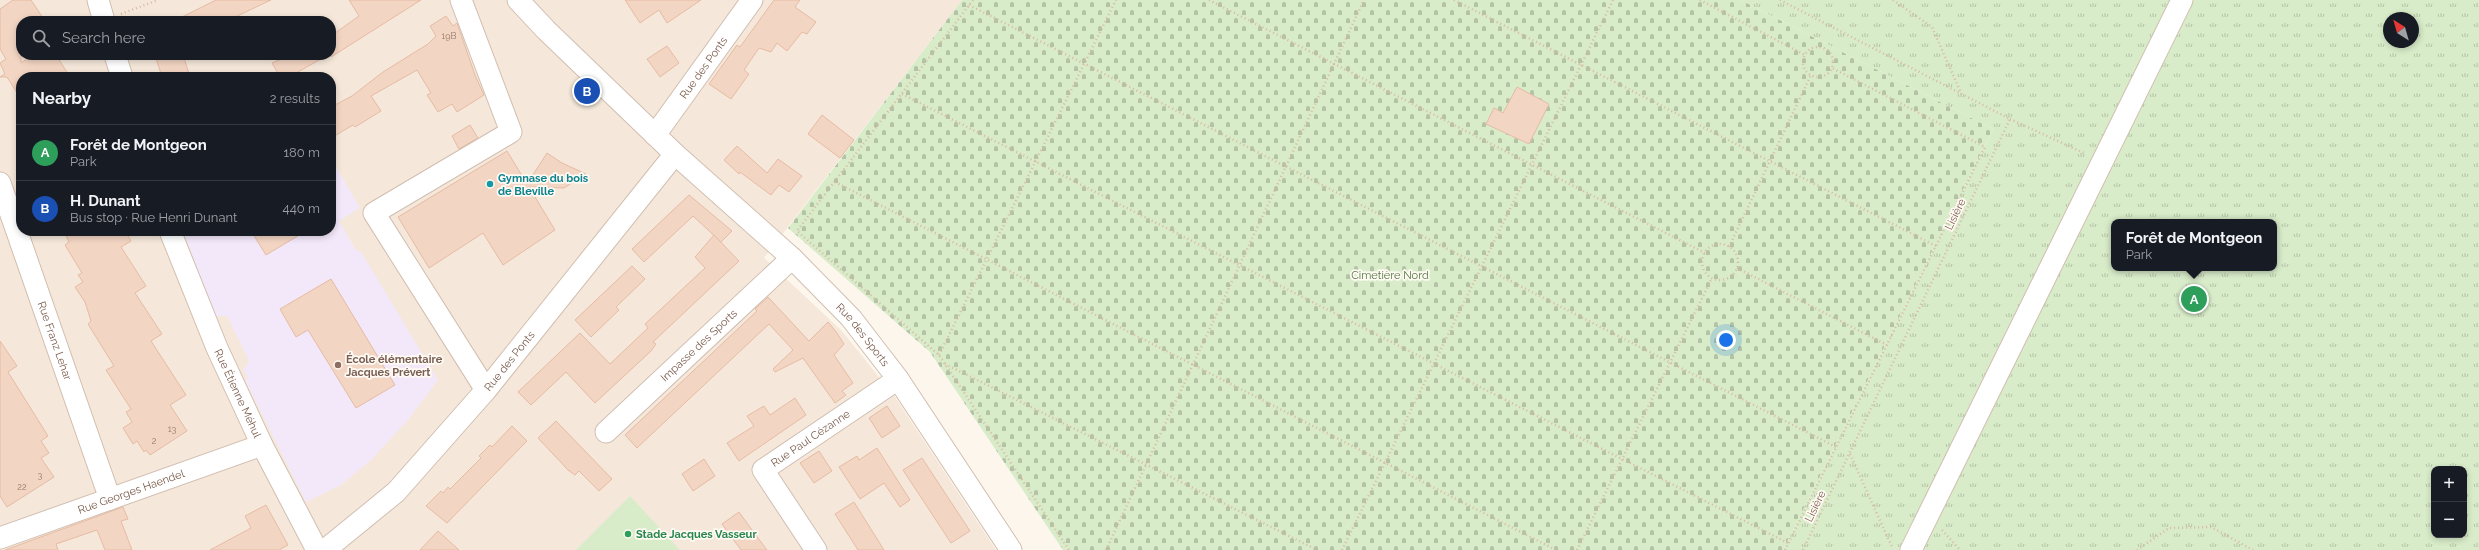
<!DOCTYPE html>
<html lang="en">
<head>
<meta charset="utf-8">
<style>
	body { margin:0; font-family:Raleway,sans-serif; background:#20242c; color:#f1f3f6 }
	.controls { position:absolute; right:12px; bottom:12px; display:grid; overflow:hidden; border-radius:8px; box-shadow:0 2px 6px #0003 }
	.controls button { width:36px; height:36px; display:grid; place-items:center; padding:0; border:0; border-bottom:1px solid #363941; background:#171b24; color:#f1f3f6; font:20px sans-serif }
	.compass { position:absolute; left:2383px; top:12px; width:36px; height:36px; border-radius:50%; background:#171b24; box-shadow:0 2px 6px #0003; rotate:323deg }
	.you { position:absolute; left:1726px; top:340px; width:14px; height:14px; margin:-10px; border:3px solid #fff; border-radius:50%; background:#1a73e8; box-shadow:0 0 0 6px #1a73e833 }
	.badge { display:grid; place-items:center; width:26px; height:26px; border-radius:50%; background:#0f766e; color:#fff; font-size:13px; font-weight:700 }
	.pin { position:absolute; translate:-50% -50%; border:2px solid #fff; box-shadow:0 1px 4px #0006 }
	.popup { position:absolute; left:2111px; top:219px; width:166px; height:52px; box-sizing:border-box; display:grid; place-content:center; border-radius:8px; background:#171b24; filter:drop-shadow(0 1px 3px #0005); font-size:13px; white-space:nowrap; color:#9ea1a6 }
	.popup b { font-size:15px; color:#f1f3f6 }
	.popup::after { content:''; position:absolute; left:50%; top:100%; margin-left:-8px; border:8px solid transparent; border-top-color:#171b24 }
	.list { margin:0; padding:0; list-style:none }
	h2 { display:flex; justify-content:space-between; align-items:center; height:52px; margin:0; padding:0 16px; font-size:17px }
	h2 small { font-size:13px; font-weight:400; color:#9ea1a6 }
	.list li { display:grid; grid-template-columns:26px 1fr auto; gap:12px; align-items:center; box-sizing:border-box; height:56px; padding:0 16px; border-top:1px solid #363941 }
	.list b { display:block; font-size:15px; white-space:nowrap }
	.list p { margin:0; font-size:13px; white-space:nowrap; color:#9ea1a6 }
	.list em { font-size:13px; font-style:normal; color:#9ea1a6 }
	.icon { flex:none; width:22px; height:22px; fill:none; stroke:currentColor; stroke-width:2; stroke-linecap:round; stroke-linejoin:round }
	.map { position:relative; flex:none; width:2479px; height:550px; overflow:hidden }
	.search { position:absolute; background:#171b24; box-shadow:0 2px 6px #0003; left:16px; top:16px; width:320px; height:44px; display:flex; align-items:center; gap:10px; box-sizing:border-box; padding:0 14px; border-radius:16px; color:#9ea1a6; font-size:15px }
	.panel { position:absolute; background:#171b24; box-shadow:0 2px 6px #0003; left:16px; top:72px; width:320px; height:164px; border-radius:16px }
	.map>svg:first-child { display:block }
	.residential { fill:#f5e8da; fill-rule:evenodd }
	.education { fill:#f3e8fa }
	.cemetery { fill:url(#cemetery-stones) }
	.park { fill:url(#park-tufts); fill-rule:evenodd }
	.pitch { fill:#d8ecc9 }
	.building { fill:#f3d5c3; stroke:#e6bba3 }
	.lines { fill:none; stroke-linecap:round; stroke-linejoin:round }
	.minor-casing { stroke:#d1beb0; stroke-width:23 }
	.path { stroke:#d9b8a5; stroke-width:2.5; stroke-dasharray:1 3; stroke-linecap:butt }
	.minor { stroke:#fff; stroke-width:21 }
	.culture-dot { fill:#0f9aa8; stroke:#fffaf3; stroke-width:1.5 }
	.education-dot { fill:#8d6e63; stroke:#fffaf3; stroke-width:1.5 }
	.leisure-dot { fill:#2e9e5b; stroke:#fffaf3; stroke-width:1.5 }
	.labels { text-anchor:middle; stroke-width:3.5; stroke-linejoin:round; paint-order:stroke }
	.number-label { font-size:9px; fill:#987a6a }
	.street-label { font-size:11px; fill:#7a5c4d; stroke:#fffaf3 }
	.culture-label { font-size:11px; font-weight:bold; fill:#0d838f; stroke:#fffaf3; text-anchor:start }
	.park-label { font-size:11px; fill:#537a41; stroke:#fffaf3 }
	.education-label { font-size:11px; font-weight:bold; fill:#785e54; stroke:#fffaf3; text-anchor:start }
	.leisure-label { font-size:11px; font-weight:bold; fill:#27864d; stroke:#fffaf3; text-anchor:start }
</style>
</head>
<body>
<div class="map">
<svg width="2479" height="550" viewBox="0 0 2479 550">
	<defs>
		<pattern id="cemetery-stones" width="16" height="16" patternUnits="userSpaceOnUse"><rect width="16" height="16" fill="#d8ecc9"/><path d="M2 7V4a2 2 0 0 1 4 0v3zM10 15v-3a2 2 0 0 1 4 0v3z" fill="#b4c2a5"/></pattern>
		<pattern id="park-tufts" width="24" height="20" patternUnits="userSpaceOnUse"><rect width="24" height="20" fill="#d8ecc9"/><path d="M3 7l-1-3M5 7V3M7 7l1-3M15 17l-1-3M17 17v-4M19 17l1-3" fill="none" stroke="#b4c2a5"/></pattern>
	</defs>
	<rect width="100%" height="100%" fill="#fdf6ec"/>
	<path class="residential" d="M0,0H962L764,258L842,331L895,397L996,550H0ZM21,21H331V55H21ZM21,77H331V231H21Z"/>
	<path class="education" d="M331,158L360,208L339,221L357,252L360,250L438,380L408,420L370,461L341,485L306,502L245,380L248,378L243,370L249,361L227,316H215L183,231H331Z"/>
	<path class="cemetery" d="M962,0H1741L1993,129L1783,550H1063L930,352L788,228Z"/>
	<path class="park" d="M1741,0H2479V550H1783L1993,129ZM2389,18H2413V42H2389ZM2114,222H2274V268H2114ZM2434,469H2464V535H2434Z"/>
	<path class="pitch" d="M630,496L680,550H576Z"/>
	<g class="building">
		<path d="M13,0H31L45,21H21V63L33,55H56L70,77H21V99L7,77H0L5,74L0,63L6,59L0,49V9Z"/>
		<path d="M216,0H271L233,18L235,21H174Z"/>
		<path d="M349,0H421L331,57V36L359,16Z"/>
		<path d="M625,0H701L667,23L659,10L640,23Z"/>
		<path d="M774,0H800L795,7L816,22L807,34L802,32L787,51L777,43L771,52L759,48L744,70L749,74L731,99L709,84L737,45L740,47Z"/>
		<path d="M446,16L453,26L457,23L475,75L484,95L457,112L452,104L438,112L427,95L431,93L417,70L371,96L381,111L355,127L353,125L331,138V107L352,96L383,72L428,44L436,36L430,26Z"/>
		<path d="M667,46L679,63L660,77L647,59Z"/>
		<path d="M155,55H183L190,77H162Z"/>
		<path d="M291,55H328L289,77H280L272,63Z"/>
		<path d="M1517,87L1549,104L1529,144L1486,124L1494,108L1503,113Z"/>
		<path d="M822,115L854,140L840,158L808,134Z"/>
		<path d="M470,125L478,138L459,149L452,136Z"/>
		<path d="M737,146L767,173L778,159L802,176L789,192L779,185L771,195L740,172L739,174L724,160Z"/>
		<path d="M507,151L527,184L547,153L562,163L586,174L564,188L529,187L555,230L503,265L483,233L429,268L398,217Z"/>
		<path d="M689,195L732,231L721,242L693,216L644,262L632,249Z"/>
		<path d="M64,231H125L131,241L121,247L146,286L135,293L162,334L151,341L186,395L170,405L187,431L150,455L146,450L144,452L137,441L133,444L123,428L132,422L126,412L131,409L106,370L114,366L88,324L91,321L85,302L75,287L83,282L78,275L82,273L65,245L69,242Z"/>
		<path d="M251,231H306L266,255Z"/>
		<path d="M714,235L739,261L653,342L656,344L651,351L595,403L566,372L531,405L518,392L580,333L610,364L648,328L645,324L705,268L695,257Z"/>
		<path d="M632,266L645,279L616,307L619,310L591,337L575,320Z"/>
		<path d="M331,279L395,385L356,408L308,330L296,337L280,309Z"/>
		<path d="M768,297L809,341L828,322L837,333L844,344L834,355L853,383L842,391L846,395L835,403L803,358L775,372L773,369L793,350L769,324L637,448L625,435L757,311L755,309Z"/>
		<path d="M0,341L17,366L8,372L48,436L41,441L49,453L41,458L54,477L7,507L0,496Z"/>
		<path d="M795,398L806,415L739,461L727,443L754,426L747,416L764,406L770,415Z"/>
		<path d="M887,406L900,426L882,438L869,418Z"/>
		<path d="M556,421L612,479L599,491L579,471L575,475L568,470L538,438Z"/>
		<path d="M512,426L527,441L447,523L426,506L441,491L443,493L448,487L450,489L481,458L479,456L490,445L492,447Z"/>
		<path d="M877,448L910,500L900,507L884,483L860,499L839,467L857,456L859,460Z"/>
		<path d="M819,451L832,471L814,483L800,463Z"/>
		<path d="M922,458L970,531L951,543L903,470Z"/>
		<path d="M704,459L715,476L693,491L682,474Z"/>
		<path d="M854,502L884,550H858L835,514Z"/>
		<path d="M266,505L288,545L279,550H210L251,528L245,516Z"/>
		<path d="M123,507L128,519L121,521L132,550H105L97,530L56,544L58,550H5Z"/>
		<path d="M739,512L752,530L767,550H741L722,524Z"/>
		<path d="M438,531L459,550H420Z"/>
	</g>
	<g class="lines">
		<defs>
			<g id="minor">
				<path d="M98,0L104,21"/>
				<path d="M461,0L511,132L374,213L486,390"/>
				<path id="s1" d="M518,0L546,30L675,154L792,258L851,318L898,379L1011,550"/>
				<path d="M115,55L122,77"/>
				<path id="s2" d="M655,135L752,0"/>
				<path id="s3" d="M0,183L110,499"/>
				<path id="s4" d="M170,231L217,348L262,445L317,550"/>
				<path id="s5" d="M606,432L792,258"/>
				<path id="s6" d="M0,538L262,445"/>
				<path id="s7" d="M325,550L396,492L486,390L675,154"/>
				<path id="s8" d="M816,550L763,470L898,379"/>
				<path d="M1911,550L2182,0"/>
			</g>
		</defs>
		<use href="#minor" class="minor-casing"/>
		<g class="path">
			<path d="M973,0L797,231L939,355L1069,550"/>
			<path d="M1209,0L1705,253"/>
			<path d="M1454,0L1936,246"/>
			<path d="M1700,0L1805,55"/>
			<path d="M1780,0L2010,119L1803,550"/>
			<path d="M1893,0L1932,27L1961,93"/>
			<path d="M969,5L1836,447"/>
			<path d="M121,14L158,0"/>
			<circle cx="1818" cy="62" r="15"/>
			<path d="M902,94L1788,543"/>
			<path d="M2010,119L2086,154"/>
			<path d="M835,182L1556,550"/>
			<circle cx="1720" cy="262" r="18"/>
			<path d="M1729,247L1811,75"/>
			<path d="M1737,268L1887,345"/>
			<path d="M939,355L1116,0"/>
			<path d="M945,364L1317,550"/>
			<path d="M1850,454L1892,547"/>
			<path d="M1942,530L1960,550"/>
			<path d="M1106,550L1364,0"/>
			<path d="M1342,550L1613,0"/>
			<path d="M1577,550L1712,278"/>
			<path d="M1785,550L1985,147L1832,68"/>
			<path d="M2137,550L2169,528L2211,527L2253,550"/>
		</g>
		<use href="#minor" class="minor"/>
	</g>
	<circle class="culture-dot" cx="490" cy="184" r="4"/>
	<circle class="education-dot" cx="338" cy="365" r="4"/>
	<circle class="leisure-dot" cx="628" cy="534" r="4"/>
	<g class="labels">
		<g class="number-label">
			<text x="449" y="39">19B</text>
			<text x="172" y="432">13</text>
			<text x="154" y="444">2</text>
			<text x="40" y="478">3</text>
			<text x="22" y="490">22</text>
		</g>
		<g class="street-label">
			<text dy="4" stroke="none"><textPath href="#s2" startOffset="83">Rue des Ponts</textPath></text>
			<text transform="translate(1955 214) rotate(-64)" y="4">Lisière</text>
			<text dy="4" stroke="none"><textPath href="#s1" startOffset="481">Rue des Sports</textPath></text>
			<text dy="4" stroke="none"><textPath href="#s3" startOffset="167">Rue Franz Lehar</textPath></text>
			<text dy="4" stroke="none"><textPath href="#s5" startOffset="127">Impasse des Sports</textPath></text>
			<text dy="4" stroke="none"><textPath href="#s7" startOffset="265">Rue des Ponts</textPath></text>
			<text dy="4" stroke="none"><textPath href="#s4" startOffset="176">Rue Étienne Méhul</textPath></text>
			<text dy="4" stroke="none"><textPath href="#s8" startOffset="153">Rue Paul Cézanne</textPath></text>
			<text dy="4" stroke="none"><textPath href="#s6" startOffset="139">Rue Georges Haendel</textPath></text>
			<text transform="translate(1815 506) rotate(-64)" y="4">Lisière</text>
		</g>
		<g class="culture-label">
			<text x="498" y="182">Gymnase du bois<tspan x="498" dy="13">de Bleville</tspan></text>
		</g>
		<g class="park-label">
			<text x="1390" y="279">Cimetière Nord</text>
		</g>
		<g class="education-label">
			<text x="346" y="363">École élémentaire<tspan x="346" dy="13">Jacques Prévert</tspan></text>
		</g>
		<g class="leisure-label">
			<text x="636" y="538">Stade Jacques Vasseur</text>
		</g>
	</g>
</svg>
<div class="controls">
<button>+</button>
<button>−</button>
</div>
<svg class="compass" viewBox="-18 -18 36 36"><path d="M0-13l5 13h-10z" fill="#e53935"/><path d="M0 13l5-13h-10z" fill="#9ea1a6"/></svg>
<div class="you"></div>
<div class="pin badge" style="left:2194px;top:299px;background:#2e9e5b">A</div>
<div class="popup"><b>Forêt de Montgeon</b>Park</div>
<div class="pin badge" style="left:587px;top:91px;background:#1a4fb4">B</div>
<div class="search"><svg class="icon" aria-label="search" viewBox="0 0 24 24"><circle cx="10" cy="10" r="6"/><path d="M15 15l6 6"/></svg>Search here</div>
<section class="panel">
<h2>Nearby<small>2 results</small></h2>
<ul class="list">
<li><span class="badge" style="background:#2e9e5b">A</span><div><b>Forêt de Montgeon</b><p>Park</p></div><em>180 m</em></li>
<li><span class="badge" style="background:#1a4fb4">B</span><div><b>H. Dunant</b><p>Bus stop · Rue Henri Dunant</p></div><em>440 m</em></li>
</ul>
</section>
</div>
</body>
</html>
